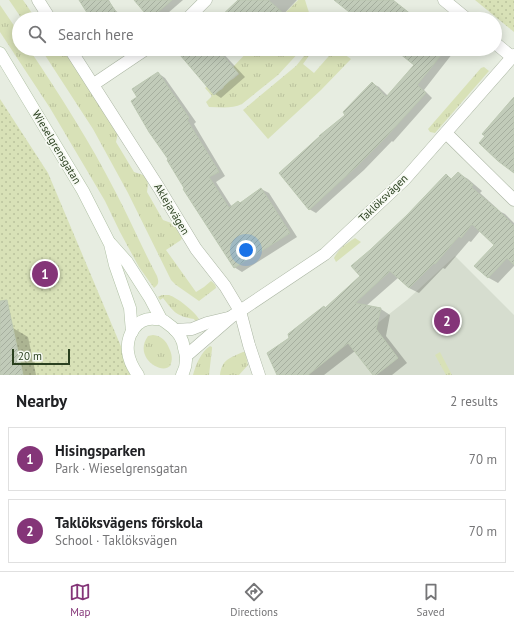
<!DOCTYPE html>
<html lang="en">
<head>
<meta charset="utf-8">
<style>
	body { margin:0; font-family:"PT Sans",sans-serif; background:#f2f2f2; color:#202124 }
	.scale { position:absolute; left:12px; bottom:10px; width:58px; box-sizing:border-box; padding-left:4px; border:2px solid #2a401f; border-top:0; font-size:11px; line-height:14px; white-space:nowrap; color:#2a401f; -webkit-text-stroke:3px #f6f9f2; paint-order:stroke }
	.you { position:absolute; left:246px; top:250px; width:14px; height:14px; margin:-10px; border:3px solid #fff; border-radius:50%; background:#1a73e8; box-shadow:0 0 0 6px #1a73e833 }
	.badge { display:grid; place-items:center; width:26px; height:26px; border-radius:50%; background:#843578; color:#fff; font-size:13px; font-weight:700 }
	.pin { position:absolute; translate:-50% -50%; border:2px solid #fff; box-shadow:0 1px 4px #0006 }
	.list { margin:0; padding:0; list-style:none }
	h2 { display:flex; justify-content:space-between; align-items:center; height:52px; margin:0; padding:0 16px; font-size:17px }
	h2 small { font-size:13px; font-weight:400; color:#757577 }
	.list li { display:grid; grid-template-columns:26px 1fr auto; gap:12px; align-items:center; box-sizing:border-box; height:64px; margin:0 8px 8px; padding:0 8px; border:1px solid #e0e0e0; border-radius:0px }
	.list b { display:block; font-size:15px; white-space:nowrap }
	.list p { margin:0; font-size:13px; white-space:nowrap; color:#757577 }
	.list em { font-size:13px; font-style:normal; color:#757577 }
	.icon { flex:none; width:22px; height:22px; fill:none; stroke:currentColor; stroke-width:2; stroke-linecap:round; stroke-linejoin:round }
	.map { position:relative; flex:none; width:514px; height:375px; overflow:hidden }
	.search { position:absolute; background:#fff; box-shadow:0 2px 10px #0003; left:12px; right:12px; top:12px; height:44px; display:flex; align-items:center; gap:10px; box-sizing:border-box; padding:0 14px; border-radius:22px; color:#757577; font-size:15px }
	.sheet { height:196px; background:#fff }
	nav { display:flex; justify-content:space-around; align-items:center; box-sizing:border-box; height:56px; border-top:1px solid #e0e0e0; background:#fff; font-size:11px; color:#757577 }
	nav a { display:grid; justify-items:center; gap:2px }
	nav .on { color:#843578 }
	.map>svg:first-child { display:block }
	.built { fill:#d6ddcf }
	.grass { fill:url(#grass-tufts) }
	.park { fill:url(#park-dots) }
	.shadow { fill:#0003 }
	.building { fill:url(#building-hatch); stroke:#bcc8b2 }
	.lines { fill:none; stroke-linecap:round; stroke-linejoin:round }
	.street-casing { stroke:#abb6a3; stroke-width:13 }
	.secondary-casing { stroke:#afc0a4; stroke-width:13 }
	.street { stroke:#fff; stroke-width:12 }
	.secondary { stroke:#fff; stroke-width:12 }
	.labels { text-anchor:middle; stroke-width:3.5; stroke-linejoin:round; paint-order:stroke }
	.street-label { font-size:11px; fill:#2a401f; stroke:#f6f9f2 }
</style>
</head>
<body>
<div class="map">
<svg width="514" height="375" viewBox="0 0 514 375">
	<defs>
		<pattern id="grass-tufts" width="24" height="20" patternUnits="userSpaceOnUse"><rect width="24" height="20" fill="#d8e1b7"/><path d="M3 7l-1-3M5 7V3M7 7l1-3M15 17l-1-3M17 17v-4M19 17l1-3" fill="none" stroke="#bac29d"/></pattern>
		<pattern id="park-dots" width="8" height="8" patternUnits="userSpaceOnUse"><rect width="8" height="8" fill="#d8e1b7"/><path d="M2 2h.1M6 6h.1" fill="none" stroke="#bac29d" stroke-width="1.8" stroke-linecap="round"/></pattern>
		<pattern id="building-hatch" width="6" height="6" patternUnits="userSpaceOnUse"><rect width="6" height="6" fill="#c1cbb9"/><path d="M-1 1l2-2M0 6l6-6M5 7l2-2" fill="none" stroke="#a6af9f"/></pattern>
	</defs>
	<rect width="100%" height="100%" fill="#e7ede1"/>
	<path class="built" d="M455,256L514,315V375H277L267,353L289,338L288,334L324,306L325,308L374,326L407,300Z"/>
	<g class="grass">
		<path d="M9,0H23L36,19H22Z"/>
		<path d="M298,0H305L311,19H290L284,14Z"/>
		<path d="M0,5L19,33V49H29C60,95 90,142 115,191C130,219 142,248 157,276C159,282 159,284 154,288L139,267L120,232L105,201L50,108L0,32Z"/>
		<path d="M41,49H64L118,133L116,142L134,172L143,175L146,178L148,184L147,192L163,220L174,224L182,238L181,240L166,250L196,292L204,287L211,281C214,283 216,285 216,288L199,301L176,285L171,280L128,193L93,129Z"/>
		<path d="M250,49H254L261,54L266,49H302L278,75L242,104C232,109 220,107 209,107L206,102L212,96L205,88L208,85C213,89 219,94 224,87L223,83L233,79L239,74L233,67Z"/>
		<path d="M335,49H337L351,59L321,90L268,139L243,110L296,66L308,51L311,53L303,64L314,73Z"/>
		<path d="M484,67L489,71L435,133L430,132L428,129L481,68Z"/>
		<path d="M355,238L361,242L336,262L334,258C338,249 347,243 355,238Z"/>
		<path d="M162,295C164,295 167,295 169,295C178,298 194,311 199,319L195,321L194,319C176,316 174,312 163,298L160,300L158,297Z"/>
		<path d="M153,335C161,336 166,340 169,348C172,354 173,360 170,366C161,375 133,357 148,336Z"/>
		<path d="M210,346L212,347V349L209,375H193C196,364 201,352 210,346Z"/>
		<path d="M243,352H245L248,365L239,375H220C222,359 230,358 243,352Z"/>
		<path d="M440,352L452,375H446L435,355Z"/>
	</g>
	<g class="park">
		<path d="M475,0H514V32Z"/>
		<path d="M0,99L48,173L133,375H0Z"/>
	</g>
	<g class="shadow">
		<path d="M80,0H109L114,10L121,14L124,19H92Z"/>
		<path d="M135,0H183L161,19L151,18Z"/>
		<path d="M257,0H297L280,18Z"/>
		<path d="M101,49H119L109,55L102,51Z"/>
		<path d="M185,49H219L245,77L221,98L215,94Z"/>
		<path d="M396,49H456L424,90L432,98L393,142L392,141L364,170L316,213L309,209L347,115L372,83L379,87L388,96L416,65Z"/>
		<path d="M158,73L165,78L196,122L194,124L225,176L216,182L232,207L241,204L261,189L269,193L297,237L242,272L234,267L185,188L169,159L139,97Z"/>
		<path d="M458,173L468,179L482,191L480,193L501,212L505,214L514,223V266L498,283L489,278L476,266L495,245L480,231L471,242L469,241L445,269L443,268L419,293L409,288L399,277L366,306L381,309L390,315L386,336L407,363L392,375H375L355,351L324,375H278L290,338L324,307L326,308L361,276L407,216L446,175L452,179Z"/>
		<path d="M13,328L28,337L36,375H0V331Z"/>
	</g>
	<g class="building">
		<path d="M79,0H108L121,19H91Z"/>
		<path d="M134,0H172L150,19Z"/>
		<path d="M238,0H268L290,19H218Z"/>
		<path d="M334,0H393L417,19H358Z"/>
		<path d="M175,49H217L238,73L214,95Z"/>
		<path d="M394,49H446L417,85L426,93L385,138L357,166L309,210L279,173L320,136H319L345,115L343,112L372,82L386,97L414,65Z"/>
		<path d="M158,72L189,118L187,120L219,172L209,177L229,208L238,201L240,203L261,188L290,233L234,268L183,189L184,188L167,160L168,159L149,132L131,101L137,97L132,89Z"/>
		<path d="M514,97V173L498,161L479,143L485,136L482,134Z"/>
		<path d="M458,172L473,185L471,187L495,208V207L514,226V265L507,258L488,278L474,266L494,245L472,224L461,238L459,236L435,264L434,263L409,288L389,270V272L355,303L381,308L376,329L398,358L376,375H373L348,343L308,375H277L267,353L289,338L288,334L324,306L325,308L360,276L351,266L370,250L407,215L446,174L451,179Z"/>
		<path d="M7,300L23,375H0V301Z"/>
	</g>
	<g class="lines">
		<defs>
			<g id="street">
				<path d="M38,0L50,19"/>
				<path d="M444,0L467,19"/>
				<path d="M187,19L206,0"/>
				<path d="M495,43L512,57"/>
				<path d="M70,49L159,188L196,249L225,286L240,311L249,345L259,375"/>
				<path d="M94,84L146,49"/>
				<path d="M446,133L514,200"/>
				<path d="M175,330L192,329L207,323L228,318"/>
				<path d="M186,356L231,317L325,254L405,179L514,55"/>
			</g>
			<g id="secondary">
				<path d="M0,53L83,191L110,244L115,265L130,308L132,332"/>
				<path d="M111,244L127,262L150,298L161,319"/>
				<path d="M138,375C133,368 129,360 128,352C126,335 137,317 155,319C156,319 161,319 162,320C165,321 169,325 172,327C178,332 183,339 184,348C187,357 187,366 182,375"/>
			</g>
		</defs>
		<use href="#street" class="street-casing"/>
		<use href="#secondary" class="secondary-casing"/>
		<use href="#street" class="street"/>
		<use href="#secondary" class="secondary"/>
	</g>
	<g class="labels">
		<g class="street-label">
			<text transform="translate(57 147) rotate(59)" y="4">Wieselgrensgatan</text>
			<text transform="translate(383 198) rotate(-44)" y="4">Taklöksvägen</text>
			<text transform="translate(172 209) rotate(59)" y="4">Aklejavägen</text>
		</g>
	</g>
</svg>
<div class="scale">20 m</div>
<div class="you"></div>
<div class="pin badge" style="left:45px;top:274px">1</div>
<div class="pin badge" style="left:447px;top:321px">2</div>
<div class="search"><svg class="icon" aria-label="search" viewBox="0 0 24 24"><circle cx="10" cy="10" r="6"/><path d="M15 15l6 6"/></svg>Search here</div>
</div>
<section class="sheet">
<h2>Nearby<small>2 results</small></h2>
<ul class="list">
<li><span class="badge">1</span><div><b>Hisingsparken</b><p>Park · Wieselgrensgatan</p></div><em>70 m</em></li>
<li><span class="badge">2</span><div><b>Taklöksvägens förskola</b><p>School · Taklöksvägen</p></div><em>70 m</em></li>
</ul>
</section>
<nav>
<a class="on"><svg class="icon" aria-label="map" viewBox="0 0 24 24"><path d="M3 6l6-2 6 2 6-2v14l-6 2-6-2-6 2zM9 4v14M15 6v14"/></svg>Map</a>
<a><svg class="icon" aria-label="directions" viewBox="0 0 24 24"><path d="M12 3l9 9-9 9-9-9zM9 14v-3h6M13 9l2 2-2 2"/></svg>Directions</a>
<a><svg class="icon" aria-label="saved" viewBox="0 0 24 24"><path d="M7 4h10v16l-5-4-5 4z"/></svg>Saved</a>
</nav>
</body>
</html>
